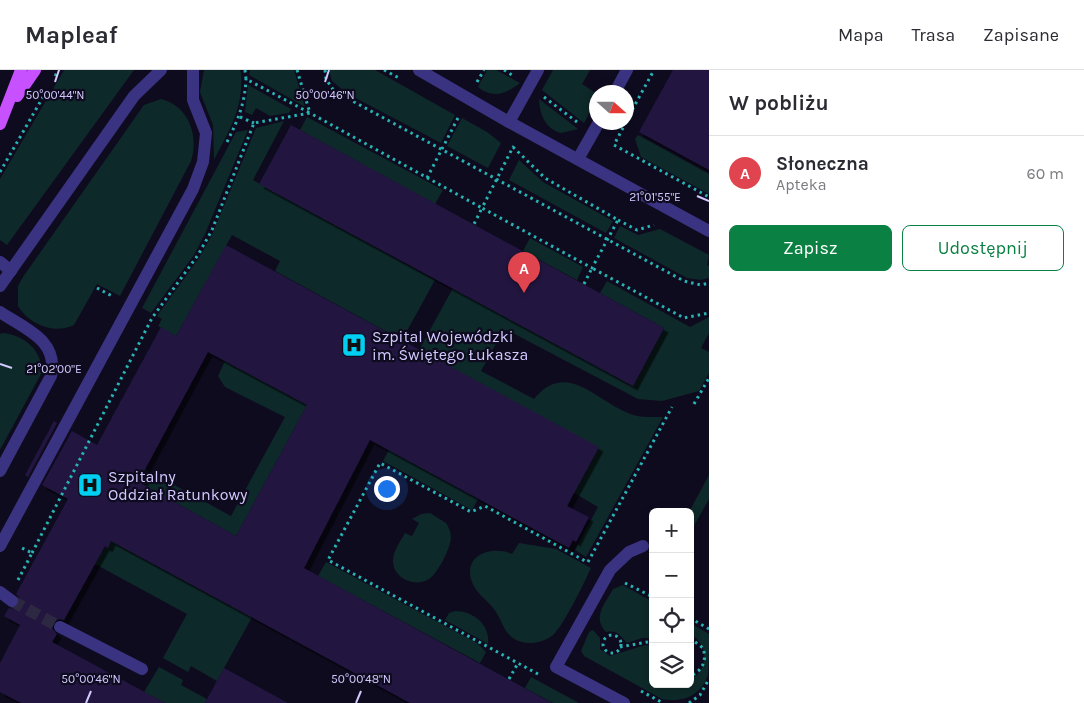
<!DOCTYPE html>
<html lang="pl">
<head>
<meta charset="utf-8">
<style>
	body { margin:0; font-family:Karla,sans-serif; background:#f7f7f7; color:#2b2b33 }
	.controls { position:absolute; right:15px; bottom:15px; display:grid; overflow:hidden; border-radius:8px; box-shadow:0 2px 8px #0003 }
	.controls button { width:45px; height:45px; display:grid; place-items:center; padding:0; border:0; border-bottom:1px solid #e1e1e2; background:#fff; color:#2b2b33; font:25px sans-serif }
	.compass { position:absolute; left:589px; top:15px; width:45px; height:45px; border-radius:50%; background:#fff; box-shadow:0 2px 8px #0003; rotate:111deg }
	.you { position:absolute; left:386px; top:418px; width:18px; height:18px; margin:-12px; border:4px solid #fff; border-radius:50%; background:#1a73e8; box-shadow:0 0 0 8px #1a73e833 }
	.badge { display:grid; place-items:center; width:32px; height:32px; border-radius:50%; background:#0b8043; color:#fff; font-size:16px; font-weight:700 }
	.pin { position:absolute; translate:-50% -41px; filter:drop-shadow(0 1px 2px #0008) }
	.pin::after { content:''; position:absolute; top:26px; width:18px; height:15px; background:inherit; clip-path:polygon(0 0,100% 0,50% 100%) }
	.list { margin:0; padding:0; list-style:none }
	h2 { display:flex; justify-content:space-between; align-items:center; height:65px; margin:0; padding:0 20px; font-size:21px }
	h2 small { font-size:16px; font-weight:400; color:#7c7c81 }
	.list li { display:grid; grid-template-columns:32px 1fr auto; gap:15px; align-items:center; box-sizing:border-box; height:75px; padding:0 20px; border-top:1px solid #e1e1e2 }
	.list b { display:block; font-size:19px; white-space:nowrap }
	.list p { margin:0; font-size:16px; white-space:nowrap; color:#7c7c81 }
	.list em { font-size:16px; font-style:normal; color:#7c7c81 }
	.actions { display:flex; gap:10px; padding:15px 20px }
	.actions a { flex:1; padding:11px 0; border:1px solid #0b8043; border-radius:8px; text-align:center; font-size:18px; color:#0b8043 }
	.actions .main { background:#0b8043; color:#fff }
	.icon { flex:none; width:28px; height:28px; fill:none; stroke:currentColor; stroke-width:2; stroke-linecap:round; stroke-linejoin:round }
	.map { position:relative; flex:none; width:709px; height:633px; overflow:hidden }
	header { display:flex; align-items:center; gap:30px; box-sizing:border-box; height:70px; padding:0 25px; background:#fff; border-bottom:1px solid #e1e1e2 }
	header strong { font-size:24px }
	nav { display:flex; gap:28px; margin-inline-start:auto; font-size:18px }
	main { display:flex }
	aside { flex:1; background:#fff }
	.map>svg:first-child { display:block }
	.green { fill:#0e2929 }
	.building { fill:#211641; fill-rule:evenodd; filter:url(#shadow) }
	.lines { fill:none; stroke-linecap:round; stroke-linejoin:round }
	.minor-tunnel { stroke:#2c2841; stroke-width:12; stroke-dasharray:12 6; stroke-linecap:butt }
	.path { stroke:#26b5b4; stroke-width:3; stroke-dasharray:2.5 4; stroke-linecap:butt }
	.minor { stroke:#3a3381; stroke-width:12 }
	.major { stroke:#c750ff; stroke-width:12 }
	.ticks { fill:none; stroke:#d2c9ff; stroke-width:2 }
	.labels { text-anchor:middle; stroke-width:4.5; stroke-linejoin:round; paint-order:stroke }
	.poi-label { font-size:16px; fill:#d2c9ff; stroke:#0f0b1f; text-anchor:start }
	.ticks-label { font-size:12px; text-anchor:middle; fill:#d2c9ff; stroke:#0f0b1f; stroke-width:4.5; stroke-linejoin:round; paint-order:stroke }
</style>
</head>
<body>
<header>
<strong>Mapleaf</strong>
<nav><a>Mapa</a><a>Trasa</a><a>Zapisane</a></nav>
</header>
<main>
<div class="map">
<svg width="709" height="633" viewBox="0 0 709 633">
	<defs>
		<filter id="shadow"><feDropShadow dx="4.5" dy="4.5" stdDeviation="0" flood-color="#0009"/></filter>
	</defs>
	<rect width="100%" height="100%" fill="#0f0b1f"/>
	<g class="green">
		<path d="M64,0H134L7,175L0,170V109Z"/>
		<path d="M204,0H240L241,3C244,37 229,61 214,90L213,55L200,22Z"/>
		<path d="M250,0H294L305,37L249,5Z"/>
		<path d="M329,0H375L455,45L441,73L348,24L332,11Z"/>
		<path d="M487,0H496L520,13C506,24 493,29 478,17Z"/>
		<path d="M553,0H590L582,14L596,23V30L584,53L542,20Z"/>
		<path d="M248,15L291,39L289,43L270,46L256,38L252,45L245,42Z"/>
		<path d="M161,29C189,36 199,66 191,91L120,226L97,214L74,255C54,265 29,254 18,236V216L23,207L144,35Z"/>
		<path d="M539,29L578,59L561,63C544,58 540,44 539,29Z"/>
		<path d="M307,47L443,120L435,134L300,60Z"/>
		<path d="M462,48L487,62L501,73L488,98L447,76Z"/>
		<path d="M284,51L253,110L435,210L402,270L275,201L280,191L232,165L176,266L158,256L162,249L157,246L199,188L212,165L256,58Z"/>
		<path d="M248,60L205,164L194,185L151,243L142,238L236,62Z"/>
		<path d="M638,65L709,104V124L641,87L635,69Z"/>
		<path d="M519,90L543,112L613,151L606,163L509,110Z"/>
		<path d="M620,156L638,165L660,159L709,185L707,195L709,196V208L701,210L687,208L614,168Z"/>
		<path d="M530,168L583,197L577,210L523,181Z"/>
		<path d="M607,211L690,257L709,247V263L701,278L709,282V303L699,321L662,331L638,329L507,260L503,261L481,301L534,329C566,290 595,330 628,343C639,348 651,347 663,347L586,487L575,480L598,437L574,423L419,280L453,218L633,316L664,258L600,223Z"/>
		<path d="M3,263C25,265 44,282 41,304L0,380V264Z"/>
		<path d="M225,291L307,335L236,466L142,414L146,407L142,405L145,399L231,446L285,347L225,317L218,306Z"/>
		<path d="M389,380L478,429L472,440L383,391Z"/>
		<path d="M709,405V429L690,463L689,442Z"/>
		<path d="M430,443L446,453C449,458 451,462 451,468C450,479 438,503 429,509C415,518 393,508 393,491C393,481 400,472 405,463L412,466L419,453L412,449L421,444Z"/>
		<path d="M111,471L252,547L217,611L191,596L188,602L163,588L187,544L95,494L105,476L108,477Z"/>
		<path d="M519,473L556,479L591,498C584,513 564,555 553,565C542,574 524,576 513,568C504,562 502,551 496,542C490,532 476,524 472,512C462,485 492,475 512,484Z"/>
		<path d="M326,492L477,573L486,582L480,593L318,506Z"/>
		<path d="M623,515L653,532V568H642L627,573C619,565 618,560 606,562C592,547 605,534 613,519Z"/>
		<path d="M455,541C473,541 490,554 488,574L445,550L449,543Z"/>
		<path d="M690,553L709,564C709,576 709,593 708,604C702,625 684,633 662,629L584,586L581,581L589,562L593,560L600,568V579L610,586L645,575H653V614H690V609C709,602 709,572 690,565Z"/>
		<path d="M159,597L183,610L181,615L207,629L205,633H165L144,622Z"/>
		<path d="M531,607L579,633H553L525,618Z"/>
	</g>
	<g class="building">
		<path d="M673,0H709V100L639,62Z"/>
		<path d="M291,55L664,258L633,316L259,114Z"/>
		<path d="M226,175L599,377L567,436L589,447L576,472L573,470L569,478L370,370L304,498L552,633H410L111,471L108,478L105,476L64,550L59,549L53,553L52,558L57,564L52,572L165,633H21L0,622V593L20,555L4,546L9,538L15,539L19,535L20,528L16,524L68,429L42,415L72,361L97,375L161,257L176,266ZM208,282L307,335L236,466L142,414L146,407L142,405Z"/>
		<path d="M54,351L57,353L28,407L25,405Z"/>
		<path d="M224,598L288,633H205Z"/>
	</g>
	<g class="lines">
		<path class="minor-tunnel" d="M12,531L60,557"/>
		<g class="path">
			<path d="M245,0L246,9L310,43"/>
			<path d="M297,0L310,43"/>
			<path d="M325,0L326,9L334,21L684,211L701,215L709,213"/>
			<path d="M384,0L401,9"/>
			<path d="M504,0L512,5"/>
			<path d="M55,6L59,0"/>
			<path d="M477,12L484,0"/>
			<path d="M544,27L577,52"/>
			<path d="M240,47L254,53"/>
			<path d="M626,51L654,0"/>
			<path d="M626,52L614,75L709,127"/>
			<path d="M227,72C238,50 245,33 246,9"/>
			<path d="M513,77L545,108L618,150L592,198L482,138Z"/>
			<path d="M0,102L43,27"/>
			<path d="M427,108L459,46"/>
			<path d="M618,150L637,160L654,155"/>
			<path d="M584,214L592,198L684,248L709,243"/>
			<path d="M97,218L112,226"/>
			<path d="M694,334L709,308"/>
			<path d="M32,483L152,248L198,185L212,160L254,53L310,43L482,138L474,154"/>
			<path d="M588,492L672,337"/>
			<path d="M18,510L32,483L22,478"/>
			<path d="M625,513L653,527"/>
			<path d="M690,548L709,559"/>
			<circle cx="612" cy="574" r="9"/>
			<path d="M690,568L703,578C707,590 703,601 690,606"/>
			<path d="M620,577L653,571"/>
			<path d="M538,604L328,490L380,393L471,442L485,436L587,492"/>
			<path d="M509,609L518,593"/>
			<path d="M641,621L663,633"/>
			<path d="M689,633L700,625L709,609"/>
		</g>
		<g class="minor">
			<path d="M419,0L509,52L709,161"/>
			<path d="M615,22L627,0"/>
			<path d="M509,52L538,0"/>
			<path d="M578,89L599,52"/>
			<path d="M0,192L11,201"/>
			<path d="M0,216L134,26L161,0"/>
			<path d="M0,242C25,259 59,270 51,306L0,401"/>
			<path d="M0,476L193,119L203,92L206,63L193,30V0"/>
			<path d="M0,522L12,531"/>
			<path d="M60,557L142,599"/>
			<path d="M624,633L556,597L610,500L629,482L643,476"/>
		</g>
		<g class="major">
			<path d="M17,26L35,0"/>
			<path d="M0,54L21,0"/>
		</g>
	</g>
	<path class="ticks" d="M55,12L59,0M325,12L329,0M697,126L709,131M0,294L12,298M86,633L91,621M356,633L361,621"/>
	<defs>
		<symbol id="hospital-square" viewBox="-11 -11 22 22"><rect x="-9" y="-9" width="18" height="18" rx="4" fill="#00cff4" stroke="#0f0b1f"/><path d="M-5-5h3v3.5h4V-5h3V5h-3V1.5h-4V5h-3Z" fill="#111"/></symbol>
	</defs>
	<g fill-rule="evenodd">
		<use href="#hospital-square" x="340" y="261" width="28" height="28"/>
		<use href="#hospital-square" x="76" y="401" width="28" height="28"/>
	</g>
	<g class="labels">
		<g class="poi-label">
			<text x="372" y="272">Szpital Wojewódzki<tspan x="372" dy="18">im. Świętego Łukasza</tspan></text>
			<text x="108" y="412">Szpitalny<tspan x="108" dy="18">Oddział Ratunkowy</tspan></text>
		</g>
	</g>
	<g class="ticks-label">
		<text x="55" y="29">50°00'44"N</text>
		<text x="325" y="29">50°00'46"N</text>
		<text x="655" y="131">21°01'55"E</text>
		<text x="54" y="303">21°02'00"E</text>
		<text x="91" y="613">50°00'46"N</text>
		<text x="361" y="613">50°00'48"N</text>
	</g>
</svg>
<div class="controls">
<button>+</button>
<button>−</button>
<button><svg class="icon" aria-label="locate" viewBox="0 0 24 24"><circle cx="12" cy="12" r="6"/><path d="M12 2v4M12 18v4M2 12h4M18 12h4"/></svg></button>
<button><svg class="icon" aria-label="layers" viewBox="0 0 24 24"><path d="M12 4l9 5-9 5-9-5zM3 14l9 5 9-5"/></svg></button>
</div>
<svg class="compass" viewBox="-18 -18 36 36"><path d="M0-13l5 13h-10z" fill="#e53935"/><path d="M0 13l5-13h-10z" fill="#7c7c81"/></svg>
<div class="you"></div>
<div class="pin badge" style="left:524px;top:223px;background:#e0444e">A</div>
</div>
<aside>
<h2>W pobliżu<small></small></h2>
<ul class="list">
<li><span class="badge" style="background:#e0444e">A</span><div><b>Słoneczna</b><p>Apteka</p></div><em>60 m</em></li>
</ul>
<div class="actions"><a class="main">Zapisz</a><a>Udostępnij</a></div>
</aside>
</main>
</body>
</html>
